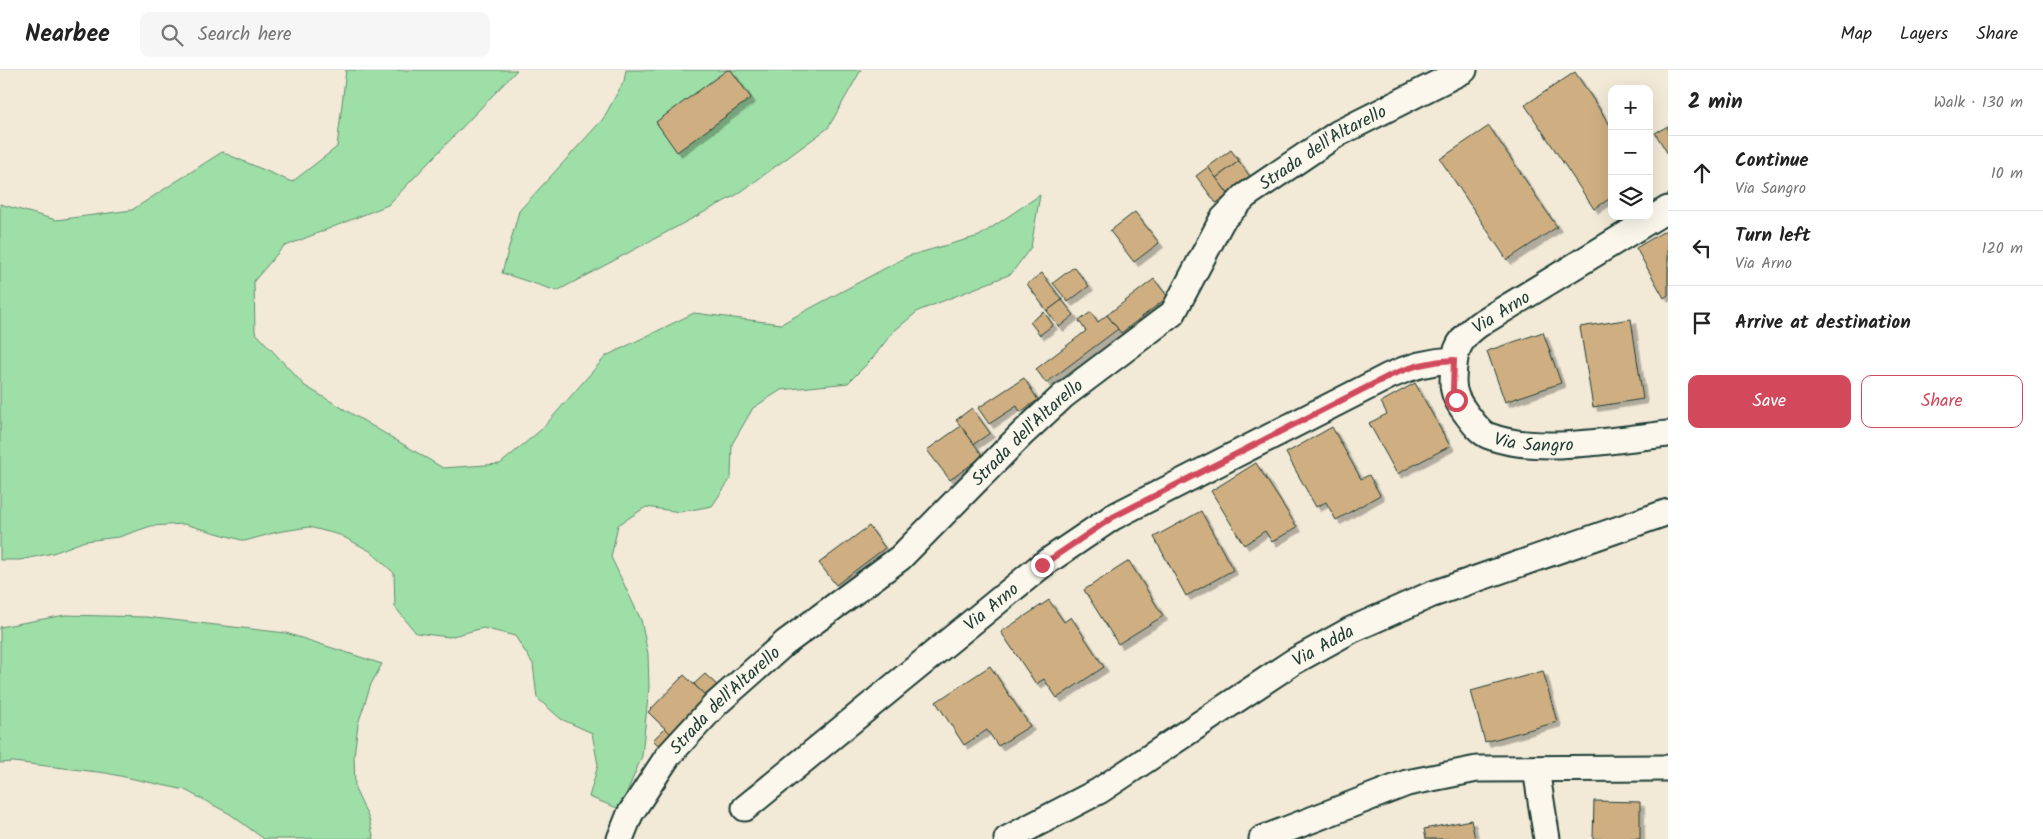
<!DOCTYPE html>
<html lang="en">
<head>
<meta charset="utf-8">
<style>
	body { margin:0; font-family:Kalam,sans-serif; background:#f6f6f6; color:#222 }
	.controls { position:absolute; right:15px; top:15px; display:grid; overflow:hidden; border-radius:10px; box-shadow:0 5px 20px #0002 }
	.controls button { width:45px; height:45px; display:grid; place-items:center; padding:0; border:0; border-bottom:1px solid #e0e0e0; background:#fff; color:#222; font:25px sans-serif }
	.stop { position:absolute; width:15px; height:15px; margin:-11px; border:4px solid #d1495b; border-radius:50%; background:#fff }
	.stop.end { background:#d1495b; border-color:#fff; box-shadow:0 1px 5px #0008 }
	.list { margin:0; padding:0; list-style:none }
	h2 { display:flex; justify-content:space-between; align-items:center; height:65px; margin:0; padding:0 20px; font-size:21px }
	h2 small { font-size:16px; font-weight:400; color:#767676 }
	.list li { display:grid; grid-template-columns:32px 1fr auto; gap:15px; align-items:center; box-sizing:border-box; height:75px; padding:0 20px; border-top:1px solid #e0e0e0 }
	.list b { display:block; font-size:19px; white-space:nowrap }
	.list p { margin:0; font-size:16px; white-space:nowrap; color:#767676 }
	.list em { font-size:16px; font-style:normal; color:#767676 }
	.actions { display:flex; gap:10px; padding:15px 20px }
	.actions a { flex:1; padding:11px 0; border:1px solid #d1495b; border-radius:10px; text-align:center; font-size:18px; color:#d1495b }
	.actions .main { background:#d1495b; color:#fff }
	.icon { flex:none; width:28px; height:28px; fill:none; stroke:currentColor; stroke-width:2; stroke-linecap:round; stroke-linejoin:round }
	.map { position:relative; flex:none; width:1668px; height:769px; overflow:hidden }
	header { display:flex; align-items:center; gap:30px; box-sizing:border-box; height:70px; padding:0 25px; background:#fff; border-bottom:1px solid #e0e0e0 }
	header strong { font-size:24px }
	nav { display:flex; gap:28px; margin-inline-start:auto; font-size:18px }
	.search { width:350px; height:45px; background:#f6f6f6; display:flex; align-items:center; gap:12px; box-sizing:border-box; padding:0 18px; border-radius:10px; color:#767676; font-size:19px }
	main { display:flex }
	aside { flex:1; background:#fff }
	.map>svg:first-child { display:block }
	.green { fill:#9edea7; stroke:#5e8e6e }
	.building { fill:#cfaf82; stroke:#1f3d34; filter:url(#shadow) }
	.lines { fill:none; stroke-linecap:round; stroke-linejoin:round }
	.minor-casing { stroke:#1f3d34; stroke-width:29 }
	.minor { stroke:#fbf7ec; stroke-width:25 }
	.route { stroke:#d1495b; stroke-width:6 }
	.labels { text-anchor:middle; stroke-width:5; stroke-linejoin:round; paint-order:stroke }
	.street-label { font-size:18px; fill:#1f3d34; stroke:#fbf7ec }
</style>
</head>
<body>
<header>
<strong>Nearbee</strong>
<div class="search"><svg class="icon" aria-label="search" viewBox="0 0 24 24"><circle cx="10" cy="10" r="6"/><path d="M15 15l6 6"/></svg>Search here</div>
<nav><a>Map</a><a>Layers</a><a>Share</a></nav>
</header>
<main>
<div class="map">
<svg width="1668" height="769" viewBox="0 0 1668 769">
	<defs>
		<filter id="shadow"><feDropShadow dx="4.5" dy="4.5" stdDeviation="0" flood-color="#0004"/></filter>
	</defs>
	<rect width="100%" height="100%" fill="#f2e9d7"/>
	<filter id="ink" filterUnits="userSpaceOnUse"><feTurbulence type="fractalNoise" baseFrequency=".02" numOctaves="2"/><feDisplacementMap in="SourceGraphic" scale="10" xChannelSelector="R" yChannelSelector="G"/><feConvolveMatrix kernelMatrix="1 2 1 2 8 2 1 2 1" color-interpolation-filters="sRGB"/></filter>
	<g filter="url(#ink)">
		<g class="green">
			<path d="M346,0H517L388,135L283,177L254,211L255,262L305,316L443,398L500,394L542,359L606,286L694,243L781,254L908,186L979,166L1040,125L1031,177L1011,204L918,241L892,263L872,289L848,313L781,320L753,338L732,374L731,408L712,436L680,442L646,437L618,455L611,487L641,550L648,584L649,617L642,686L620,739L589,727L598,695L592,663L561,649L537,628L533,594L515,566L483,558L449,567L416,563L395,537L394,503L370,481L340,465L309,457L277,462L245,471L184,454L151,456L119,467L85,471L53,483L20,490H0V134L56,150L132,140L222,82L292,112L337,77Z"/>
			<path d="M626,0H861L828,58L738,124L557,221L502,203L519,141L603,49L624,11Z"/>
			<path d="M65,545L146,547L286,563L382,594L371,614L358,654L354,686L355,719L369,749L374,769H264L230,744L185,720L106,703L13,692L0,693V557Z"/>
		</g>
		<g class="building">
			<path d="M727,0H731L751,28L677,82L656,52Z"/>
			<path d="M1575,2L1612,58V127L1594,139L1525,35Z"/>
			<path d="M1489,56L1557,157L1507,190L1440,89Z"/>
			<path d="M1668,56V84L1655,63Z"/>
			<path d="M1231,80L1239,91L1216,108L1208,97Z"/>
			<path d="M1239,91L1251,108L1229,125L1216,108Z"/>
			<path d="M1208,97L1229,125L1216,133L1196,106Z"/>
			<path d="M1135,142L1159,173L1134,192L1110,161Z"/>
			<path d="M1668,159V225L1664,228L1636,178Z"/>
			<path d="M1074,197L1089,216L1068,232L1053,213Z"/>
			<path d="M1042,203L1062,230L1047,241L1027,214Z"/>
			<path d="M1154,209L1168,227L1121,263L1107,245Z"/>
			<path d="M1062,230L1074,245L1059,257L1047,241Z"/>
			<path d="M1044,242L1053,255L1040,265L1030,252Z"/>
			<path d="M1091,242L1098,252L1107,245L1118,259L1046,313L1036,299L1086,261L1079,251Z"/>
			<path d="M1631,249L1643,329L1593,337L1580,257Z"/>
			<path d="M1543,262L1561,313L1505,332L1487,281Z"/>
			<path d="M1024,308L1038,330L1020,342L1017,336L989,354L978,338Z"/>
			<path d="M1415,313L1450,376L1397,404L1369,353L1387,344L1381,332Z"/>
			<path d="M972,338L990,363L974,374L956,350Z"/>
			<path d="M961,356L983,386L950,410L927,380Z"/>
			<path d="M1332,357L1361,409L1369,405L1380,425L1336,450L1326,432L1316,437L1286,383Z"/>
			<path d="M1256,393L1297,457L1272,472L1265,461L1244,475L1211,421Z"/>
			<path d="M1201,441L1233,500L1186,526L1154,467Z"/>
			<path d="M869,456L885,478L836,515L819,493Z"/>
			<path d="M1129,491L1163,546L1118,574L1084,520Z"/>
			<path d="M1049,530L1064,552L1071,547L1104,597L1057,628L1044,609L1036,614L1001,562Z"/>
			<path d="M990,596L1030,656L998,676L987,660L964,675L936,632Z"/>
			<path d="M1543,601L1557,652L1485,672L1471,621Z"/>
			<path d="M705,604L719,617L708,628L694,614Z"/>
			<path d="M684,605L708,628L672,665L648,642Z"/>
			<path d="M665,658L672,665L664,681L653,670Z"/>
			<path d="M1594,731L1640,732V769H1593Z"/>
			<path d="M1471,750L1475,769H1426L1424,759Z"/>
		</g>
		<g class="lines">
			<defs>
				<g id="minor">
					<path id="s1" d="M1668,139L1478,255C1455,272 1454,284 1453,311C1453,324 1458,332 1465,342C1471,350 1480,363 1489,366C1536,385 1618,369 1668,364"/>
					<path d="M1536,699L1547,769"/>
					<path id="s2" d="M745,738L1042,495L1113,447L1389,306C1411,296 1430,291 1454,290"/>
					<path id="s3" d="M620,769L630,744L668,686L716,634L785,573L900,488L1022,364L1063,326L1173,243L1222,150L1245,126L1337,64L1464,0"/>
					<path id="s4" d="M1007,769L1099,721L1293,592L1351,560L1430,525L1668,442"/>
					<path d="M1262,769L1407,713L1477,699L1668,698"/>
				</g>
			</defs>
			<use href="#minor" class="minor-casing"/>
			<use href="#minor" class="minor"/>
		</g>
	</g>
	<g class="lines" filter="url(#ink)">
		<path class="route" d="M1042,495L1113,447L1389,306C1411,296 1430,291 1454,290L1453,319L1456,330"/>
	</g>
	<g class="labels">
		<g class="street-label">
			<text dy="6" stroke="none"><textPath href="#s3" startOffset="1000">Strada dell'Altarello</textPath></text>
			<text transform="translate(1501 242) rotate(-32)" y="6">Via Arno</text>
			<text dy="6" stroke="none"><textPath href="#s3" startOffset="581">Strada dell'Altarello</textPath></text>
			<text dy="6" stroke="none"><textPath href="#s1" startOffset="401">Via Sangro</textPath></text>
			<text dy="6" stroke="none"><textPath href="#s2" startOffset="318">Via Arno</textPath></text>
			<text dy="6" stroke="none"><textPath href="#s4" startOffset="371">Via Adda</textPath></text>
			<text dy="6" stroke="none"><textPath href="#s3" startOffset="176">Strada dell'Altarello</textPath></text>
		</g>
	</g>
</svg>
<div class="controls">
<button>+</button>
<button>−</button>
<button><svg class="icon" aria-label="layers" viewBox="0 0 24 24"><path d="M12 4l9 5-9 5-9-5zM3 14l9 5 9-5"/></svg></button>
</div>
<div class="stop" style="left:1456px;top:330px"></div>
<div class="stop end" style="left:1042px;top:495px"></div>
</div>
<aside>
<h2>2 min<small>Walk · 130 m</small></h2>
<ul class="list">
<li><svg class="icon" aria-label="ahead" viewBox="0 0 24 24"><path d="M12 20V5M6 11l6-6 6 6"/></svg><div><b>Continue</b><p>Via Sangro</p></div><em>10 m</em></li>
<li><svg class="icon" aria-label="left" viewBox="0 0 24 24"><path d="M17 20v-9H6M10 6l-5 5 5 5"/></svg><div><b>Turn left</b><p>Via Arno</p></div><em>120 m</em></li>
<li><svg class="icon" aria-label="arrive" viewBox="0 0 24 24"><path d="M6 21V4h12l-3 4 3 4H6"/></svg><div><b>Arrive at destination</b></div></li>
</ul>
<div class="actions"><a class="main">Save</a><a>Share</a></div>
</aside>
</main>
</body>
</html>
